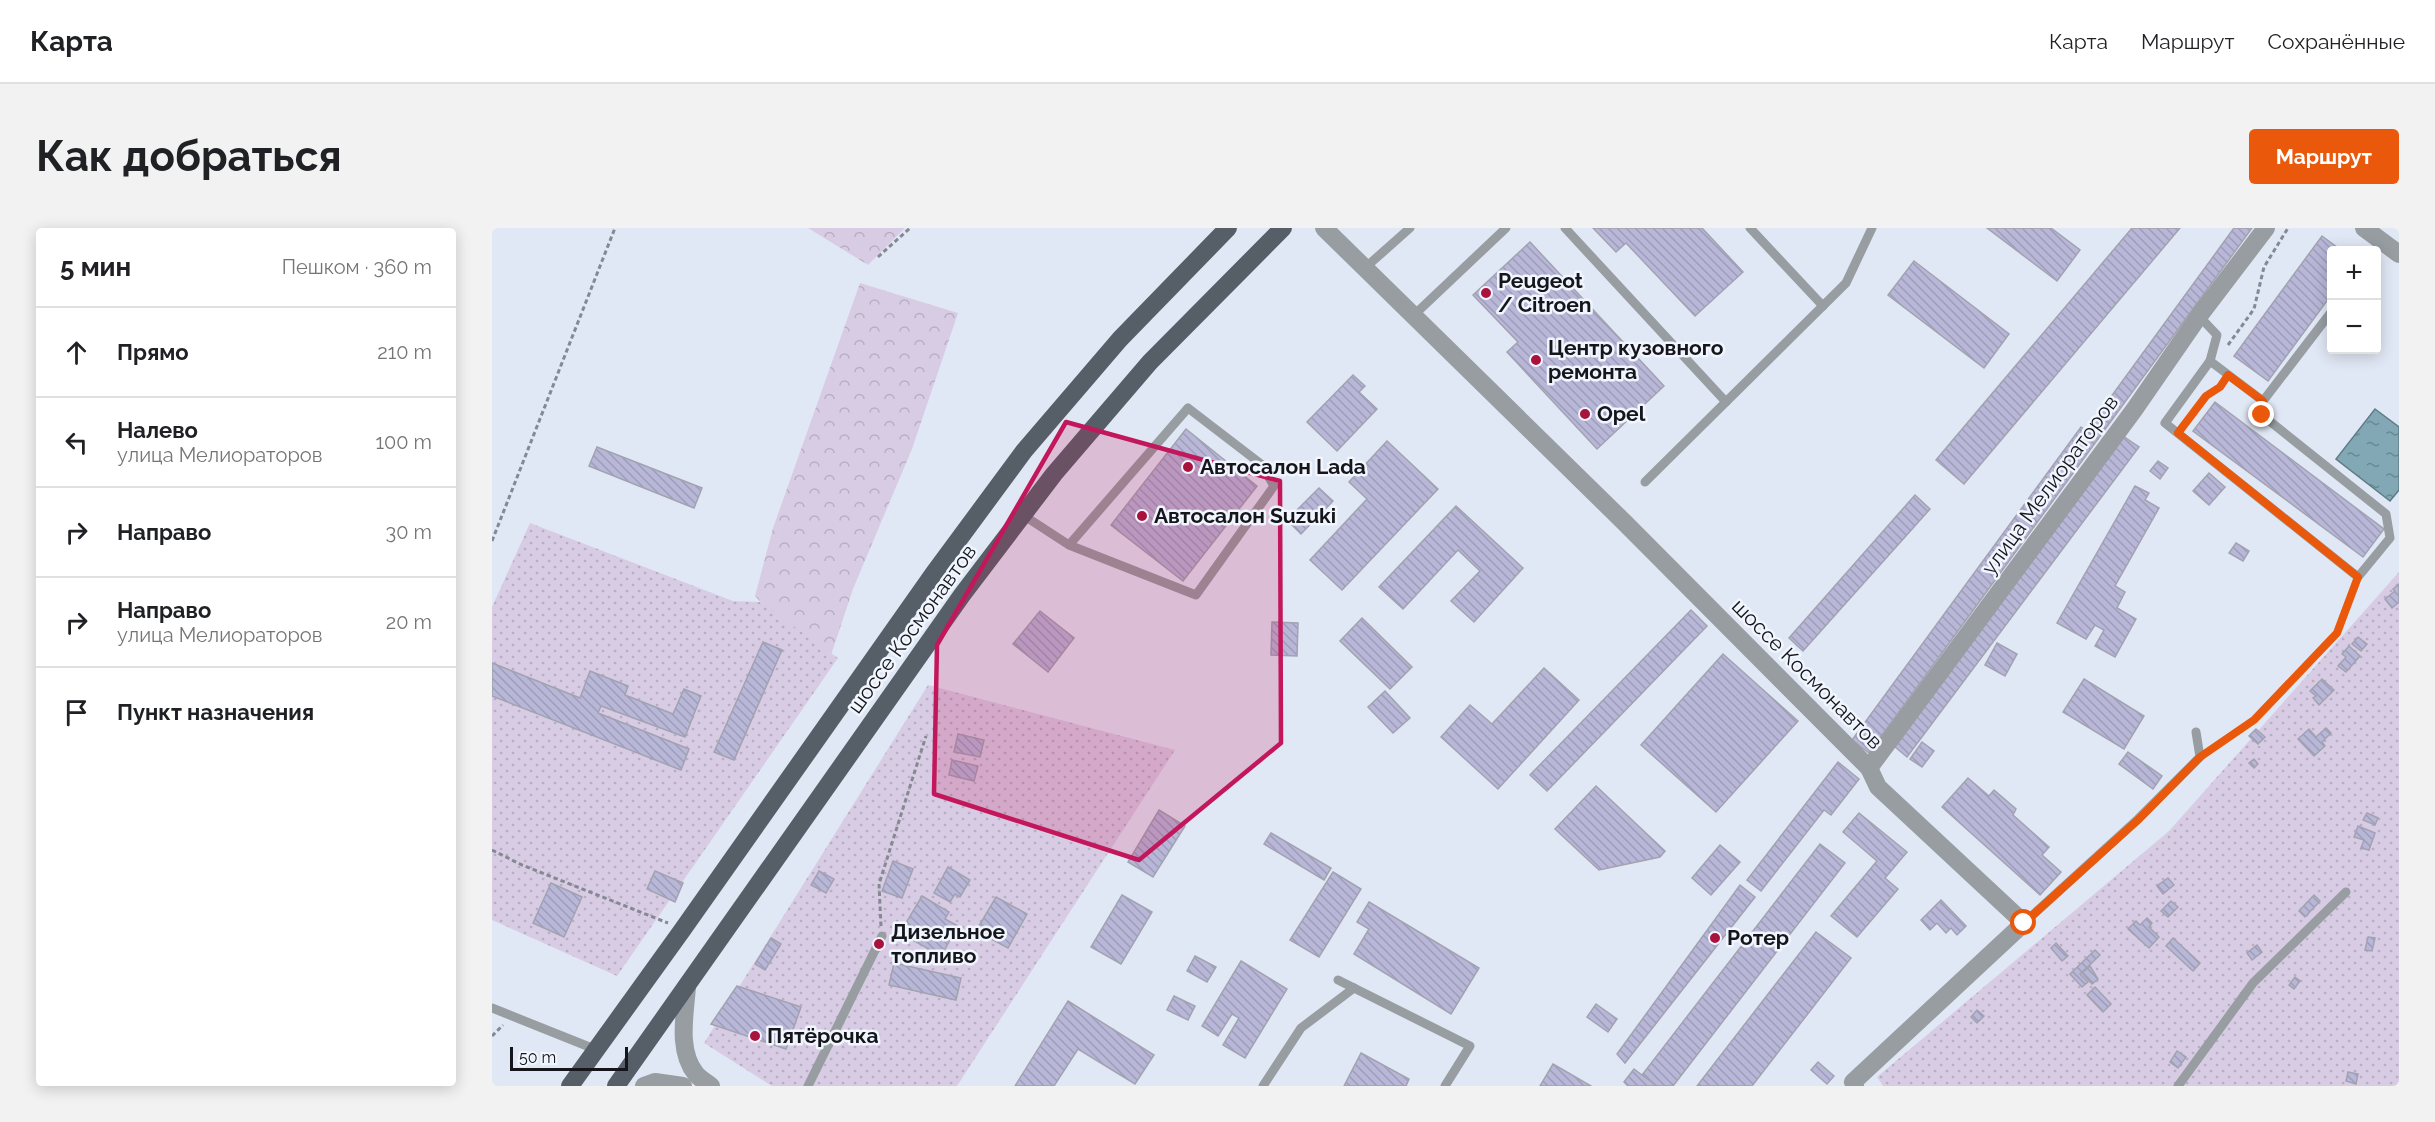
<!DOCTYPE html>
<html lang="ru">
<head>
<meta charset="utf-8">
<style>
	body { margin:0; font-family:Raleway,sans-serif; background:#f2f2f2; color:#202124 }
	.controls { position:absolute; right:18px; top:18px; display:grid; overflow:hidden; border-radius:6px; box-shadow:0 3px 15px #0003 }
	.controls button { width:54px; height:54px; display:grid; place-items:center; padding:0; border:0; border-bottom:2px solid #e0e0e0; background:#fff; color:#202124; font:30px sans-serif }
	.scale { position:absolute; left:18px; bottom:15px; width:118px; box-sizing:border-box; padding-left:6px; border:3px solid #14161b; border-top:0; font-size:16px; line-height:21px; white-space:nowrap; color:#14161b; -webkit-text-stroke:4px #f1f5fd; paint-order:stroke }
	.stop { position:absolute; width:18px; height:18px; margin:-14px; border:4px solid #ea580c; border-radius:50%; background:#fff }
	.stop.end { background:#ea580c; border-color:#fff; box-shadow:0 2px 6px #0008 }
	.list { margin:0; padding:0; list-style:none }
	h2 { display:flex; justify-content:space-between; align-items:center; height:78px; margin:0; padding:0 24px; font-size:26px }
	h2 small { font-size:20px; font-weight:400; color:#757577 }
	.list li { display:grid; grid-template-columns:39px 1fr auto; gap:18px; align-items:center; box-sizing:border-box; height:90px; padding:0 24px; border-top:2px solid #e0e0e0 }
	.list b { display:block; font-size:22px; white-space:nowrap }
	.list p { margin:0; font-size:20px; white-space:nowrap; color:#757577 }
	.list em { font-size:20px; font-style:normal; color:#757577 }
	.icon { flex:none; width:33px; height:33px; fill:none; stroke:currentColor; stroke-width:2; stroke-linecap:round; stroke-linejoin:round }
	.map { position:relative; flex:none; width:1907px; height:858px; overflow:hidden; border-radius:6px }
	header { display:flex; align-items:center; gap:36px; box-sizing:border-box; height:84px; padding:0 30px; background:#fff; border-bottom:2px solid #e0e0e0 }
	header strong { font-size:28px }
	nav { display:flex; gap:33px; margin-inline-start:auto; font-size:21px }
	.intro { display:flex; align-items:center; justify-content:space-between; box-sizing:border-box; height:144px; padding:0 36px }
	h1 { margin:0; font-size:42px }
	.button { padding:15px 27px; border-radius:6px; background:#ea580c; color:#fff; font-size:21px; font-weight:700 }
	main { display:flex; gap:36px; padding:0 36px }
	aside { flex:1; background:#fff; border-radius:6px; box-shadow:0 3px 15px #0003 }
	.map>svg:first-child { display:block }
	.forest { fill:url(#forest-crowns) }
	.garden { fill:url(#garden-dots) }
	.water { fill:url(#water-ripples); stroke:#607c86; stroke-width:1.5 }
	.building { fill:url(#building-back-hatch); stroke:#a2a2b0; stroke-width:1.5 }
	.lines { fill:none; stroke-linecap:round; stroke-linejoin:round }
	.path { stroke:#848992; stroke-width:3; stroke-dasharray:4.5 3; stroke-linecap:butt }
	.lane { stroke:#979da1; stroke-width:9 }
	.street { stroke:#979da1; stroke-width:18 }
	.primary { stroke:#565f67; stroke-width:18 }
	.route { stroke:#ea580c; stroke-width:8 }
	.marked { fill:#c2185b; fill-opacity:0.2; stroke:#c2185b; stroke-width:4.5; stroke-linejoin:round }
	.poi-dot { fill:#a9123c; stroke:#f1f5fd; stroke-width:2 }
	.labels { text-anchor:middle; stroke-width:5; stroke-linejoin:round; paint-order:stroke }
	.poi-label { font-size:21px; font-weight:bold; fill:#14161b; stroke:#f1f5fd; text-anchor:start }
	.street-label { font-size:21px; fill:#14161b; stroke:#f1f5fd }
</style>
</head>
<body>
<header>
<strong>Карта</strong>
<nav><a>Карта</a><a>Маршрут</a><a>Сохранённые</a></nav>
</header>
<div class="intro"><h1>Как добраться</h1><a class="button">Маршрут</a></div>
<main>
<aside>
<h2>5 мин<small>Пешком · 360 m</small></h2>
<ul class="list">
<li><svg class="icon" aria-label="ahead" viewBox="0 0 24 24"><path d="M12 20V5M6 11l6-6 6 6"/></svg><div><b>Прямо</b></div><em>210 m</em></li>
<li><svg class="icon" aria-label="left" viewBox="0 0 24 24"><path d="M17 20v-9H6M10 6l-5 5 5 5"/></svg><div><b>Налево</b><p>улица Мелиораторов</p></div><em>100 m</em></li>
<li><svg class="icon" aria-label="right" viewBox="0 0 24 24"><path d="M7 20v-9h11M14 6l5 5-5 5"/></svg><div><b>Направо</b></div><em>30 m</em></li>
<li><svg class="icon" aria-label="right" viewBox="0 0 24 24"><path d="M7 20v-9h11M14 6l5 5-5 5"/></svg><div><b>Направо</b><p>улица Мелиораторов</p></div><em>20 m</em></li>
<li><svg class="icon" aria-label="arrive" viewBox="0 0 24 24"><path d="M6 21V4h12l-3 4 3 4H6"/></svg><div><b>Пункт назначения</b></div></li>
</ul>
</aside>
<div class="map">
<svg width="1907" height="858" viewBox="0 0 1907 858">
	<defs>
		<pattern id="forest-crowns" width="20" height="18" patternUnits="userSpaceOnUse" patternTransform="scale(1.5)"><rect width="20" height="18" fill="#d8cce4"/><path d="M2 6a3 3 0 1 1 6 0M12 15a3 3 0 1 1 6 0" fill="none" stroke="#b8aec3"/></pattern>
		<pattern id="garden-dots" width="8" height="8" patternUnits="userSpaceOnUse" patternTransform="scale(1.5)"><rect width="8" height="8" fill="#d8cce4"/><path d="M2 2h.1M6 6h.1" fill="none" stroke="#b8aec3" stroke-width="1.8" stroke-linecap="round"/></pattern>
		<pattern id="water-ripples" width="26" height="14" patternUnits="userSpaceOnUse" patternTransform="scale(1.5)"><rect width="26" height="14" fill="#81a8b4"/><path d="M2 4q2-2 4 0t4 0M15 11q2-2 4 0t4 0" fill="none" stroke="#688892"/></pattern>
		<pattern id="building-back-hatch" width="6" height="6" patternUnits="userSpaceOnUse" patternTransform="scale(1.5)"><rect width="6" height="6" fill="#b8b7d8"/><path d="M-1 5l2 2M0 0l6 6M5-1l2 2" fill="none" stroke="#9d9db9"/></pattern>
	</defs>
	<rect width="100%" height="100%" fill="#e1e8f5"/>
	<g class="forest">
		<path d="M316,0H413L376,37Z"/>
		<path d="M368,55L466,85L420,221L361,361L339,427H317L263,368L281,300Z"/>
	</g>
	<g class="garden">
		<path d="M38,295L241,373L268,374L346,430L125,748L0,692V379Z"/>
		<path d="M1907,344V854L1903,858H1391L1385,849L1677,603Z"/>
		<path d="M436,457L683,522L465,858H280L212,815Z"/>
	</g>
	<path class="water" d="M1883,181L1907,199V262L1898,273L1844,231Z"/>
	<g class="building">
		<path d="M1101,0H1210L1251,44L1203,88L1134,15L1124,24Z"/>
		<path d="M1495,0H1559L1588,22L1565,53Z"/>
		<path d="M1640,0H1688L1472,256L1444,232Z"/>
		<path d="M1742,0H1760L1606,211L1594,203Z"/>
		<path d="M1830,8L1849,22H1840V66L1776,153L1742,128Z"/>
		<path d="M1038,14L1172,158L1105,221L1015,124L1026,114L981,67Z"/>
		<path d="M1422,33L1517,106L1492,140L1396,67Z"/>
		<path d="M861,147L873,158L867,164L885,181L845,223L815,194Z"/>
		<path d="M1723,174L1892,301L1871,329L1701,203Z"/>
		<path d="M1589,199L1606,211L1377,525L1360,512Z"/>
		<path d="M694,201L765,258L691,353L619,297Z"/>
		<path d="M1631,208L1647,219L1415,529L1403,519Z"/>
		<path d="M895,213L946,261L850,362L818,332L875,271L857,254Z"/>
		<path d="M105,219L210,260L202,280L97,238Z"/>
		<path d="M1666,233L1676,240L1668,251L1658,243Z"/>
		<path d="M1717,245L1733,259L1717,277L1701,263Z"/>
		<path d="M1643,258L1657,265L1653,272L1667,280L1623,358L1633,364L1625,380L1644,391L1623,429L1603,418L1612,402L1603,397L1594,411L1565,395Z"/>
		<path d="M827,260L841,273L809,306L795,292Z"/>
		<path d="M1423,267L1438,281L1311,423L1297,410Z"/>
		<path d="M964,278L1031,340L982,394L959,373L988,343L966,322L911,381L887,359Z"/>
		<path d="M1744,315L1757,323L1751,333L1737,325Z"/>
		<path d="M1907,356V374L1900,380L1893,371L1903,363L1901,361Z"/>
		<path d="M1199,382L1215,398L1055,563L1038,547Z"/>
		<path d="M548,383L582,410L556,444L521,416Z"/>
		<path d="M870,390L920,439L898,461L848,413Z"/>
		<path d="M780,394L806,395L805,428L779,427Z"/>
		<path d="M1866,409L1875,416L1869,423L1860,416Z"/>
		<path d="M271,414L290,422L242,532L222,524Z"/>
		<path d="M1505,415L1525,426L1513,448L1493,437Z"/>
		<path d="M1857,418L1868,428L1854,444L1846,438L1854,429L1850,426Z"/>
		<path d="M1231,426L1306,493L1224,584L1149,517Z"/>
		<path d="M0,435L88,470L98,443L136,458L133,467L181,486L192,461L209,468L193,509L109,478L106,485L197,521L189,542L0,468Z"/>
		<path d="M1052,440L1087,472L1006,561L949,509L978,477L1000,496Z"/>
		<path d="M1592,451L1652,488L1632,521L1571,484Z"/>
		<path d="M1830,451L1842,462L1827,477L1821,470L1824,468L1818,463Z"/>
		<path d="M893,463L918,490L901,505L876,479Z"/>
		<path d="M1834,500L1839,505L1830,514L1833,518L1822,528L1806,511L1817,501L1824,509Z"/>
		<path d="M1764,501L1773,509L1766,516L1757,508Z"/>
		<path d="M466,506L492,512L488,529L462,524Z"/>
		<path d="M1430,514L1442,523L1430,539L1418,531Z"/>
		<path d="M1636,524L1670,548L1661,561L1627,536Z"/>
		<path d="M1762,531L1766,536L1762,540L1757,535Z"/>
		<path d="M460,532L486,538L482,553L457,547Z"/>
		<path d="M1346,534L1367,551L1339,587L1332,582L1269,663L1255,652Z"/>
		<path d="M1476,550L1497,568L1502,562L1524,581L1521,587L1557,619L1550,627L1569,644L1548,667L1450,579Z"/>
		<path d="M1104,558L1173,623L1168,629L1107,642L1063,601Z"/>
		<path d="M667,582L693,598L661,649L636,634Z"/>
		<path d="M1367,585L1415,624L1393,650L1406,661L1365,709L1339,688L1385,633L1351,604Z"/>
		<path d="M1875,585L1886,590L1883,597L1871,592Z"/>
		<path d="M1866,598L1883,605L1877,622L1869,620L1872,612L1862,609Z"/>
		<path d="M779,605L839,640L832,652L772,616Z"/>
		<path d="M1328,616L1353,635L1181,858H1165L1150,847Z"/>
		<path d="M1228,617L1248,634L1219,667L1200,650Z"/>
		<path d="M401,633L421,641L410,670L390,663Z"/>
		<path d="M456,639L478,652L468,669L463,666L458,674L442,665Z"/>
		<path d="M163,643L191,655L183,674L155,661Z"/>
		<path d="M327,643L342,651L334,665L319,657Z"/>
		<path d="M841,644L869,661L827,729L798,712Z"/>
		<path d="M1676,650L1682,657L1671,666L1665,658Z"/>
		<path d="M59,655L90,669L72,709L41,695Z"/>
		<path d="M1248,657L1263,669L1133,835L1125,826Z"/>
		<path d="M630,667L660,684L629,736L599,719Z"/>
		<path d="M1822,667L1828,673L1813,689L1807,683Z"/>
		<path d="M430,668L457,684L453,691L466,698L449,728L417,710L423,700L414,695Z"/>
		<path d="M504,669L535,686L516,720L484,703Z"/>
		<path d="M1449,672L1474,698L1465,707L1459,700L1454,705L1445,695L1438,702L1429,692Z"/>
		<path d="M1679,673L1686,679L1676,689L1669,683Z"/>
		<path d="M877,674L987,740L959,786L862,726L877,701L865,694Z"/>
		<path d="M1655,690L1660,695L1657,699L1667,709L1657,720L1636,701L1644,693L1648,697Z"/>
		<path d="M1324,704L1359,730L1260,858H1205Z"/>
		<path d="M1876,709L1883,710L1880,723L1873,722Z"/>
		<path d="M279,710L289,716L273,742L263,736Z"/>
		<path d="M1681,710L1708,735L1701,743L1674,718Z"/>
		<path d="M1564,715L1576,728L1570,733L1559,720Z"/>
		<path d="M1765,717L1770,724L1760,732L1755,725Z"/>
		<path d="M1603,722L1608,727L1588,746L1596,754L1590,759L1578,746Z"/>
		<path d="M703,728L724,739L715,754L695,743Z"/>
		<path d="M749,733L795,761L753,830L731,817L747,790L740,786L726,808L710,798Z"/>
		<path d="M402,735L469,750L464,772L397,757Z"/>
		<path d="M1598,738L1606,751L1600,756L1590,745Z"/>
		<path d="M1803,749L1808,753L1802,761L1797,757Z"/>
		<path d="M245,758L309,779L294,821L219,796Z"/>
		<path d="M1603,759L1619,776L1611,784L1595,767Z"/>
		<path d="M682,768L703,778L696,792L675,782Z"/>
		<path d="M576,773L662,827L643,856L586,821L562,858H523Z"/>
		<path d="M1104,776L1125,791L1116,804L1095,789Z"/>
		<path d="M1485,782L1492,788L1485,795L1479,789Z"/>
		<path d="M1685,823L1694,829L1686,840L1678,834Z"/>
		<path d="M869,825L917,851L914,858H852Z"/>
		<path d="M1326,834L1342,848L1335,856L1319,842Z"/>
		<path d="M1061,836L1099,858H1048Z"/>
		<path d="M1142,841L1150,847L1165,858H1136L1132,854Z"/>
		<path d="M1856,844L1866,846L1864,856L1854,853Z"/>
	</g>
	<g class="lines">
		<g class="path">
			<path d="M386,29L418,0"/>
			<path d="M1736,117L1762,81L1772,39L1796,0"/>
			<path d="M1692,198L1714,168L1729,156"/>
			<path d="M0,313L123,0"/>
			<path d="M1719,521L1762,492L1845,405L1862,359"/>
			<path d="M0,622L30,637L176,695"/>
			<path d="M389,698L387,656L434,508"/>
			<path d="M0,808L11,797"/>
		</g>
		<g class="lane">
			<path d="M1073,0L1234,174"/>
			<path d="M1258,0L1331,78"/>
			<path d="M874,39L918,0"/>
			<path d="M921,88L1014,0"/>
			<path d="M1707,88L1725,107L1718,133"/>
			<path d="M1771,173L1770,187L1894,286L1898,310L1866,349L1673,195L1718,133L1771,173L1840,83"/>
			<path d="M1153,254L1354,55L1380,0"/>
			<path d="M531,287L577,317L704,367L782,258L769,236L696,180L577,317"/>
			<path d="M1532,695L1646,591L1708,529L1704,504"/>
			<path d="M846,752L978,818L953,858"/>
			<path d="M0,780L105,822"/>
			<path d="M316,858L390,708"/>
			<path d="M771,858L809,800L862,760"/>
			<path d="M1686,858L1761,755L1854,664"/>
		</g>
		<g class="street">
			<path d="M832,0L1132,294L1377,540L1386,559L1532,695L1361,854L1363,858"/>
			<path d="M1872,0L1907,26"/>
			<path d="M1377,540L1642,182L1707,88L1774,0"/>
			<path d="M195,759C193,786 185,823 204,846C208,851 214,854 219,858"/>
			<path d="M152,858L163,854L191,858"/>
		</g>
		<g class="primary">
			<path d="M78,858L191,701L442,345L532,223L628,111L736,0"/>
			<path d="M124,858L470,367L562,246L658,134L791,0"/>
		</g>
	</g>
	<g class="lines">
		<path class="route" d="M1532,695L1647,591L1708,529L1762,492L1845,405L1866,349L1686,205L1714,168L1728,159L1736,147L1771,173L1770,187"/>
	</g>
	<path class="marked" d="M574,194L788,253L789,515L647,632L442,566L445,417Z"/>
	<g class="poi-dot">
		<circle cx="994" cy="65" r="6"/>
		<circle cx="1044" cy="132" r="6"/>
		<circle cx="1093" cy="186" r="6"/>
		<circle cx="696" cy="239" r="6"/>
		<circle cx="650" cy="288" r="6"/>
		<circle cx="1223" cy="710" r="6"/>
		<circle cx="387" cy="716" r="6"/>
		<circle cx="263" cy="808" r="6"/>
	</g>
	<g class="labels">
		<g class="poi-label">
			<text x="1006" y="60">Peugeot<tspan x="1006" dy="24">/ Citroen</tspan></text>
			<text x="1056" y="127">Центр кузовного<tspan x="1056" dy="24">ремонта</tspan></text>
			<text x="1105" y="193">Opel</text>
			<text x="708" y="246">Автосалон Lada</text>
			<text x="662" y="295">Автосалон Suzuki</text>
			<text x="399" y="711">Дизельное<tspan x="399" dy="24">топливо</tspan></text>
			<text x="1235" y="717">Ротер</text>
			<text x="275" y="815">Пятёрочка</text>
		</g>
		<g class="street-label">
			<text transform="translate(1558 257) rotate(-54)" y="7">улица Мелиораторов</text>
			<text transform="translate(420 401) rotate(-54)" y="7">шоссе Космонавтов</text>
			<text transform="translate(1315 446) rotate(45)" y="7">шоссе Космонавтов</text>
		</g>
	</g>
</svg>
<div class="controls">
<button>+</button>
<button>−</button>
</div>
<div class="scale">50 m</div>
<div class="stop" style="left:1532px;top:695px"></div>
<div class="stop end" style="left:1770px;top:187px"></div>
</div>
</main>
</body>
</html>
